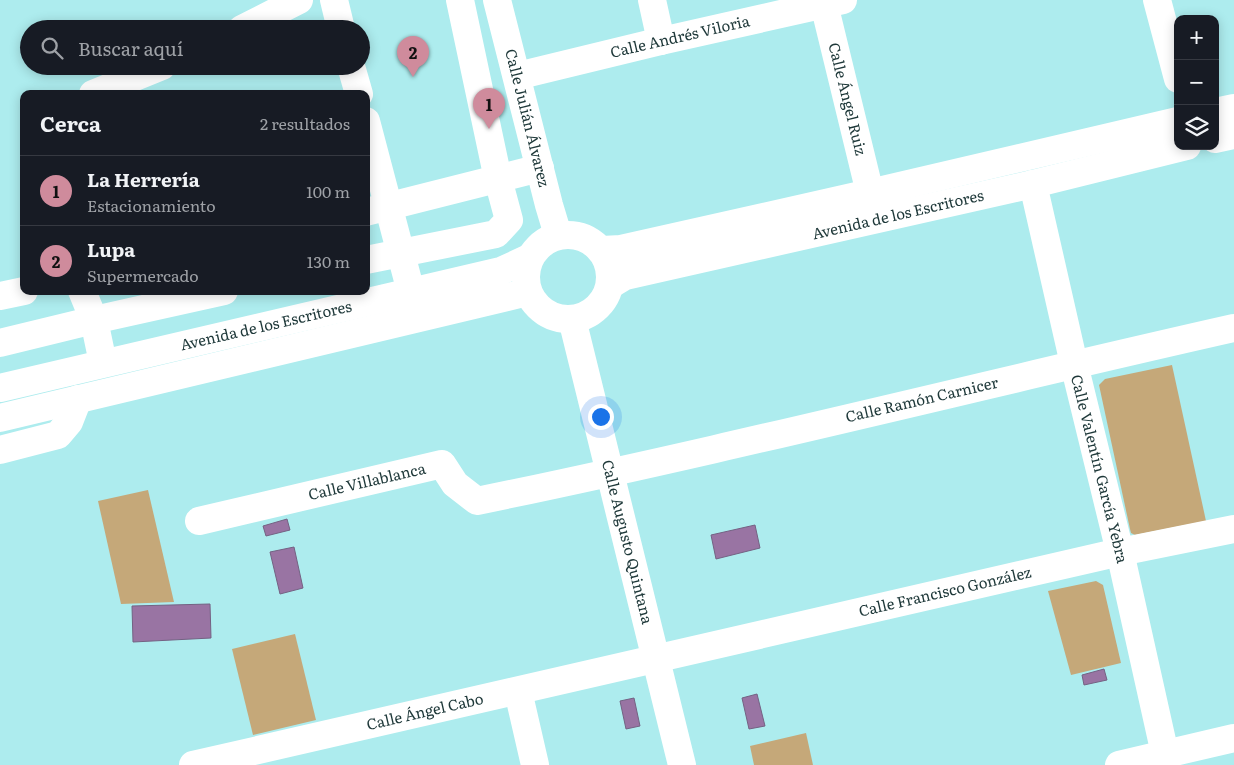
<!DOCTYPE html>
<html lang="es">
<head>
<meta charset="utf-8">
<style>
	body { margin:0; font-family:Literata,serif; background:#20242c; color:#f1f3f6 }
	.controls { position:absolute; right:15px; top:15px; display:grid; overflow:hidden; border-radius:10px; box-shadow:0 2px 12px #0003 }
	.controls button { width:45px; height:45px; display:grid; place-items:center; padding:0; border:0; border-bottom:1px solid #363941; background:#171b24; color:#f1f3f6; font:25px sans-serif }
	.you { position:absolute; left:600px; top:416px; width:18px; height:18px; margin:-12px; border:4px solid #fff; border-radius:50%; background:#1a73e8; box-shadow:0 0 0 8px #1a73e833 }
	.badge { display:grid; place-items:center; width:32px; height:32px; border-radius:50%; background:#cf8b9c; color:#111; font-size:16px; font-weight:700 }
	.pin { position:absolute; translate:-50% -41px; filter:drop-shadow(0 1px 2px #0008) }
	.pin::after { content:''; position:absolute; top:26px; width:18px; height:15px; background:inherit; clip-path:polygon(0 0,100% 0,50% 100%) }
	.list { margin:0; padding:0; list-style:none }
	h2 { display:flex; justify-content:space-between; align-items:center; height:65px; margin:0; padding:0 20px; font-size:21px }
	h2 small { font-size:16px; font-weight:400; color:#9ea1a6 }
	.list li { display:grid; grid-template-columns:32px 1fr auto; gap:15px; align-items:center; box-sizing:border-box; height:70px; padding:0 20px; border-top:1px solid #363941 }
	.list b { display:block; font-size:19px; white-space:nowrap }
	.list p { margin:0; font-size:16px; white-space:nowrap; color:#9ea1a6 }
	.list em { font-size:16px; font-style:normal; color:#9ea1a6 }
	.icon { flex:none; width:28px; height:28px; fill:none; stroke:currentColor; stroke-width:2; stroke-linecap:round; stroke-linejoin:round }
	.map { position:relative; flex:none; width:1234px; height:765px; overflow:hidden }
	.search { position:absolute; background:#171b24; box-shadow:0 2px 12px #0003; left:20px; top:20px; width:350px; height:55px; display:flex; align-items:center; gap:12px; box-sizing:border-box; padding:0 18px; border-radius:28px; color:#9ea1a6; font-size:19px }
	.panel { position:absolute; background:#171b24; box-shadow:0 2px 12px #0003; left:20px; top:90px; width:350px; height:205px; border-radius:10px }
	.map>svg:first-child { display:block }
	.green { fill:#c5a879 }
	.water { fill:#9974a3; stroke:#746283 }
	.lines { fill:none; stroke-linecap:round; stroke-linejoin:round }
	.minor { stroke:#fff; stroke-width:28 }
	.labels { text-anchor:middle; stroke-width:4; stroke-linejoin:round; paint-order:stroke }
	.street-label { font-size:15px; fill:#1e3839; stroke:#fff }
</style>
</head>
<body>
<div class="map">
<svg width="1234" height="765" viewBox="0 0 1234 765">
	<rect width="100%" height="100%" fill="#adecee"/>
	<g class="green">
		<path d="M1172,365L1206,521L1135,535L1131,533L1130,529L1099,385L1105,379Z"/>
		<path d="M148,490L174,602L121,604L98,501Z"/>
		<path d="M1096,581L1103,585L1121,663L1071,675L1048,591Z"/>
		<path d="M295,634L316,720L253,735L232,649Z"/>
		<path d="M806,733L813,765H754L750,746Z"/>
	</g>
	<g class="water">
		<path d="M287,519L290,530L266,536L263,526Z"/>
		<path d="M755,525L760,548L716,559L711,535Z"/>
		<path d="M294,547L303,588L280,594L270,552Z"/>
		<path d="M210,604L211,638L133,642L132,606Z"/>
		<path d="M1104,669L1107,680L1084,685L1082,675Z"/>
		<path d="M757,694L765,726L749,729L742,698Z"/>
		<path d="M634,698L640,726L626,729L620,701Z"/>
	</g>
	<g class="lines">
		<g class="minor">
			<path d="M334,0L341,29"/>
			<path d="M497,0L549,205L558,235"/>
			<path d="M652,0L661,41"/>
			<path d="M823,0L870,193"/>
			<path d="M1157,0L1178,79"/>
			<path d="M242,29L299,0"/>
			<path d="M351,66L359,94"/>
			<path d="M517,76L661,41L843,0"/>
			<path d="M93,94L162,66"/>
			<path d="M1215,112L1234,108"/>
			<path d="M366,121L411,292"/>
			<path d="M1215,139L1234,135"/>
			<path d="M1033,184L1074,364L1120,552L1165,754"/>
			<path d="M366,212L540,168"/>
			<circle cx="568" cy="277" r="42"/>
			<path d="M602,250L621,249L870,193L1178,121"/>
			<path d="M366,260L496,234L509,220L498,179L460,0"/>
			<path d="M610,285L625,276L1033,184L1187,146"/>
			<path d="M82,291L94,320L103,363"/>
			<path d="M0,296L24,291"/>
			<path d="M572,319L682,765"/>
			<path d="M0,343L94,320L224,291"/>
			<path d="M0,388L501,271L529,258"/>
			<path d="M0,418L528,292"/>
			<path d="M0,450L58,435L69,422L78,399"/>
			<path d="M199,521L442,464L455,484L477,501C730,449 981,385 1234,328"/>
			<path d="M518,691L535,765"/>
			<path d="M193,765L1120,552L1234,529"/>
			<path d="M1119,765L1234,738"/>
		</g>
	</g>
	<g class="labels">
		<g class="street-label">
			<text transform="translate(680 37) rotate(-13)" y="5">Calle Andrés Viloria</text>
			<text transform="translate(847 99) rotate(76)" y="5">Calle Ángel Ruiz</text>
			<text transform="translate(527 118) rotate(76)" y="5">Calle Julián Álvarez</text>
			<text transform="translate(898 215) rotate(-13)" y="5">Avenida de los Escritores</text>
			<text transform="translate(266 326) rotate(-13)" y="5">Avenida de los Escritores</text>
			<text transform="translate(922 400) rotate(-13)" y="5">Calle Ramón Carnicer</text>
			<text transform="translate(1099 469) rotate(76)" y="5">Calle Valentín García Yebra</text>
			<text transform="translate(367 482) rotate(-13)" y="5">Calle Villablanca</text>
			<text transform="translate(627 542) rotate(76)" y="5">Calle Augusto Quintana</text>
			<text transform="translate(945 592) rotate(-13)" y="5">Calle Francisco González</text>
			<text transform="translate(425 712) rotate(-13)" y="5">Calle Ángel Cabo</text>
		</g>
	</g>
</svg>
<div class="controls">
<button>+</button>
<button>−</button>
<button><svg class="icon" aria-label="layers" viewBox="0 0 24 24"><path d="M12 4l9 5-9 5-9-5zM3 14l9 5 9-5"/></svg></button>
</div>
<div class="you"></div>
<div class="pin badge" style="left:489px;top:129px">1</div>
<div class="pin badge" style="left:413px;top:77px">2</div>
<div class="search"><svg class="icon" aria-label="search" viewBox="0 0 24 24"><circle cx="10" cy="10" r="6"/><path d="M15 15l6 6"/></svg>Buscar aquí</div>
<section class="panel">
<h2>Cerca<small>2 resultados</small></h2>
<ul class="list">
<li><span class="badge">1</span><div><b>La Herrería</b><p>Estacionamiento</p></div><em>100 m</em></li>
<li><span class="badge">2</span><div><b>Lupa</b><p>Supermercado</p></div><em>130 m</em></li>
</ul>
</section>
</div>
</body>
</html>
